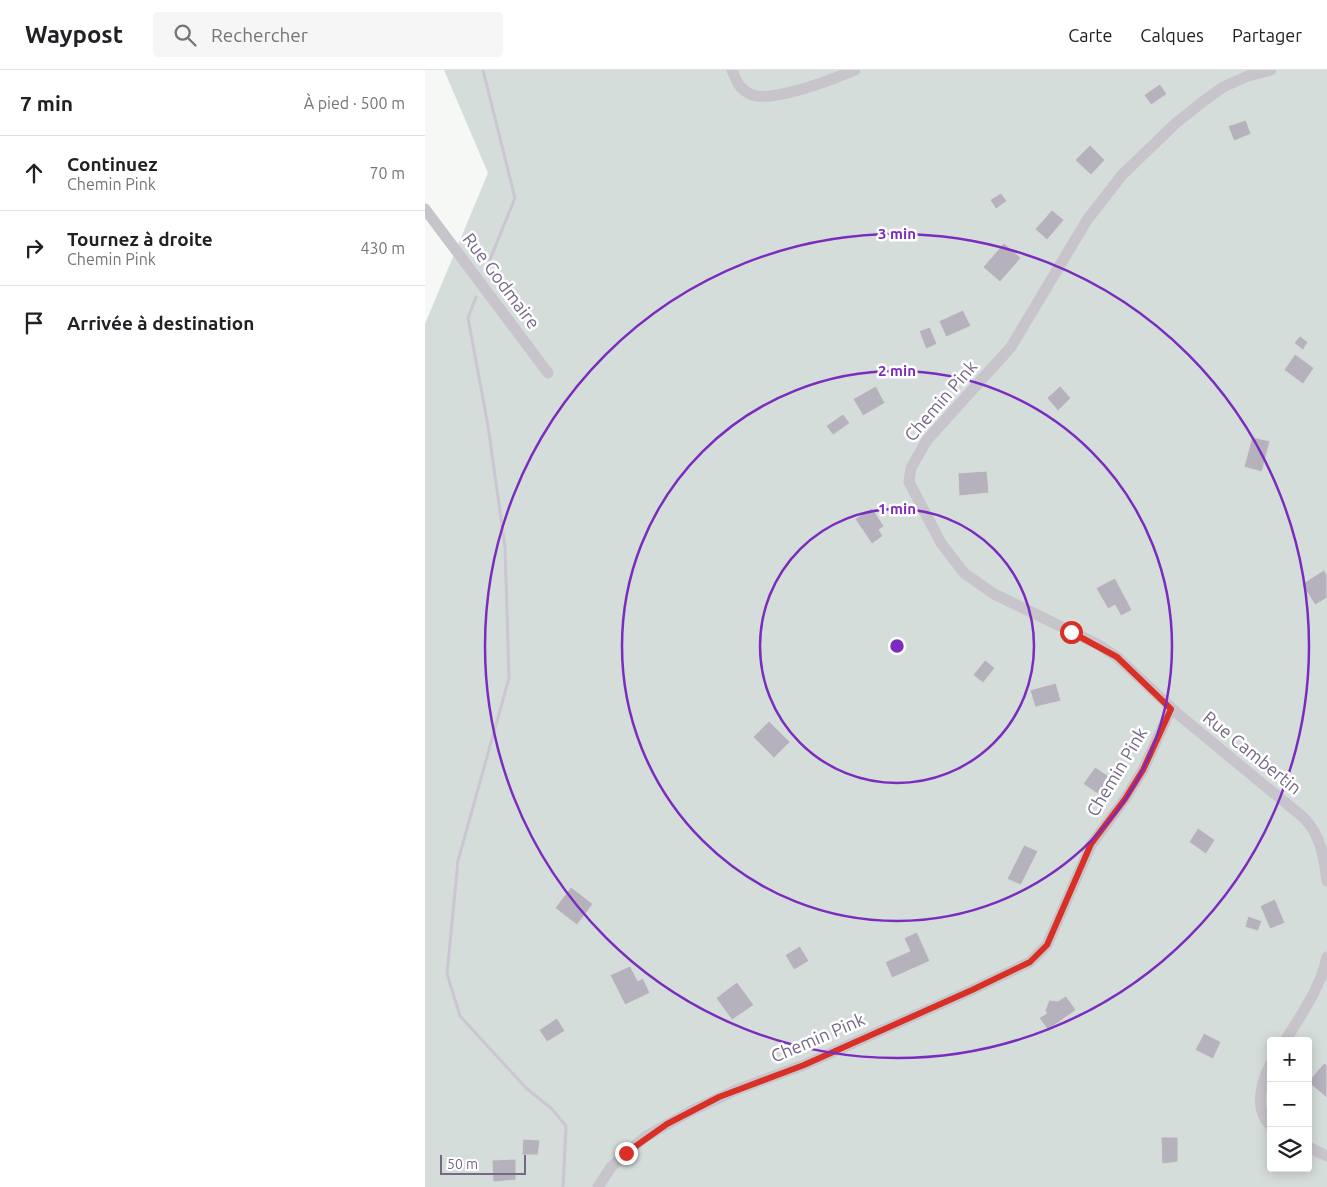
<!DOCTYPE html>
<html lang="fr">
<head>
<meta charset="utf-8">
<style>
	body { margin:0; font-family:Ubuntu,sans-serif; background:#f6f6f6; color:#202124 }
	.controls { position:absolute; right:15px; bottom:15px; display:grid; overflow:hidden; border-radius:5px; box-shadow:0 2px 12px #0003 }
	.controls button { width:45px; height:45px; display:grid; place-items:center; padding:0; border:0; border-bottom:1px solid #e0e0e0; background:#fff; color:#202124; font:25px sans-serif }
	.scale { position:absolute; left:15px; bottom:12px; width:86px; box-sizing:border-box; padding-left:5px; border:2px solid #756886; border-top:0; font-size:14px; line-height:18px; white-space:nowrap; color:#756886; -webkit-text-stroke:4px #fff; paint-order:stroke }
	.stop { position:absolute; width:15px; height:15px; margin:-11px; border:4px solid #d93025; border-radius:50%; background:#fff }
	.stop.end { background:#d93025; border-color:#fff; box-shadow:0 1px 5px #0008 }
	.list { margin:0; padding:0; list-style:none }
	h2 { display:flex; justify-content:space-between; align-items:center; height:65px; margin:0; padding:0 20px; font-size:21px }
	h2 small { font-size:16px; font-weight:400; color:#757577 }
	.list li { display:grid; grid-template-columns:32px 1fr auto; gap:15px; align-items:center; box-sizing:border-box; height:75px; padding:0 20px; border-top:1px solid #e0e0e0 }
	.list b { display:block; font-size:19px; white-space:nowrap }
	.list p { margin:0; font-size:16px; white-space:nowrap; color:#757577 }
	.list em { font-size:16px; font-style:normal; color:#757577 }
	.icon { flex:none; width:28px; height:28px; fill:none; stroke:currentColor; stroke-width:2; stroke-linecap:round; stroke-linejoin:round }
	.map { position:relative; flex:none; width:902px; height:1117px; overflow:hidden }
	header { display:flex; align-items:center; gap:30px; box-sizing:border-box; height:70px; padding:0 25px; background:#fff; border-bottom:1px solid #e0e0e0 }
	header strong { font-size:24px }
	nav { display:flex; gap:28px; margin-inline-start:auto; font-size:18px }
	.search { width:350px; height:45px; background:#f6f6f6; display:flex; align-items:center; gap:12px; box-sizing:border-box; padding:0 18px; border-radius:5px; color:#757577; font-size:19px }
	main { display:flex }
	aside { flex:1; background:#fff }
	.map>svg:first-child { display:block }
	.green { fill:#d5ddda; fill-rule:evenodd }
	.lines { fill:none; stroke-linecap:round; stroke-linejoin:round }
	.stream { stroke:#cac7d3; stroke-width:3 }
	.building { fill:#b5b1bd; stroke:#d8dad8 }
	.street { stroke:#c7c4cb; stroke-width:11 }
	.route { stroke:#d93025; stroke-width:6 }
	.ring { fill:none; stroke:#7b2cbf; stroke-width:2.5 }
	.labels { text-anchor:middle; stroke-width:5; stroke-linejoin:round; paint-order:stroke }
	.street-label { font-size:18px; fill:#756886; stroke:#fff }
	.centre { fill:#7b2cbf; stroke:#fff; stroke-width:2.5 }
	.ring-label { font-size:15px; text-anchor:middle; font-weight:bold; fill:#7b2cbf; stroke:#fff; stroke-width:5; stroke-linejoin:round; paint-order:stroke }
</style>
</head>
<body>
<header>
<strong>Waypost</strong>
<div class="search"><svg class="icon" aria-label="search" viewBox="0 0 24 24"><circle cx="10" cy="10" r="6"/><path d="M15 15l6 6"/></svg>Rechercher</div>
<nav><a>Carte</a><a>Calques</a><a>Partager</a></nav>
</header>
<main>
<aside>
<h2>7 min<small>À pied · 500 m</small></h2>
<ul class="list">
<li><svg class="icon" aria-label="ahead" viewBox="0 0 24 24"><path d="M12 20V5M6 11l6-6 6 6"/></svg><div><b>Continuez</b><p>Chemin Pink</p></div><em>70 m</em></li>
<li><svg class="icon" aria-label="right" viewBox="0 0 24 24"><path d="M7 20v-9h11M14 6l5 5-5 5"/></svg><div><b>Tournez à droite</b><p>Chemin Pink</p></div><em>430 m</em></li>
<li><svg class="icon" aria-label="arrive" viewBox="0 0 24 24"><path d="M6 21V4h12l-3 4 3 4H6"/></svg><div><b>Arrivée à destination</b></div></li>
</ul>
</aside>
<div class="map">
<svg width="902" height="1117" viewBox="0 0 902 1117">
	<rect width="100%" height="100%" fill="#f5f8f5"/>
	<path class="green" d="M19,0H902V1117H0V254L63,103ZM846,971H883V1098H846Z"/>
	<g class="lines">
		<g class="stream">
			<path d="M58,0L90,128L64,192"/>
			<path d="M51,227L43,248L63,356L80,477L84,608L33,791L22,904L35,946L101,1018L127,1039L141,1056L138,1117"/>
		</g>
	</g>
	<g class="building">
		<path d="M735,14L742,24L726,35L719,25Z"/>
		<path d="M821,50L826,64L809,71L803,56Z"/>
		<path d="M665,75L680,90L666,105L650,90Z"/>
		<path d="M576,123L582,131L571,139L565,130Z"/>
		<path d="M627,140L639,150L622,170L610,159Z"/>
		<path d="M579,173L596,188L575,212L558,197Z"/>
		<path d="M538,240L546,256L521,267L514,251Z"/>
		<path d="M505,257L512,274L501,279L494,261Z"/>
		<path d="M875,266L883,272L878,280L869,273Z"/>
		<path d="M870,284L889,298L878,314L859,300Z"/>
		<path d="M451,316L460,333L438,346L428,329Z"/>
		<path d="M635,316L646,328L633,341L622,328Z"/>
		<path d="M418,344L425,353L408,365L401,356Z"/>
		<path d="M827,367L845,371L837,402L819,397Z"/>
		<path d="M562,401L564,423L534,426L533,403Z"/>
		<path d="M447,438L459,456L454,460L458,466L447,474L430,449Z"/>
		<path d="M899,500L902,505V528L890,535L877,514Z"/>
		<path d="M690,508L707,540L696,546L690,535L683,539L671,518Z"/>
		<path d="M560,590L570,598L558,613L548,605Z"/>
		<path d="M631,613L636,631L610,637L605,620Z"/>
		<path d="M344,651L365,672L349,688L328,667Z"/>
		<path d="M670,697L685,707L673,724L658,714Z"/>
		<path d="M773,758L790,770L781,784L764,772Z"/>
		<path d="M599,775L613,781L596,815L582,809Z"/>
		<path d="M146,817L168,834L152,855L130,838Z"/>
		<path d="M850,829L860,853L845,859L835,836Z"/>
		<path d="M823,846L837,851L833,861L820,857Z"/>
		<path d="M492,862L505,891L467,908L460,892L485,881L479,868Z"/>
		<path d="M375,876L384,891L369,900L360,885Z"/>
		<path d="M205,896L213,911L218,908L225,923L200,935L185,905Z"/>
		<path d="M312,912L329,935L307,950L291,928Z"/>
		<path d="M641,926L651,940L623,960L614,948L622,943L620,941L624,930L633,931Z"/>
		<path d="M132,948L140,961L122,972L114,960Z"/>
		<path d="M779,963L796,972L788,989L770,980Z"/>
		<path d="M899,993L902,995V1028L883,1012Z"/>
		<path d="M736,1067H753V1092L737,1094Z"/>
		<path d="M98,1069L115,1070L113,1085H97Z"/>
		<path d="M91,1089V1110L68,1112L67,1090Z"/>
	</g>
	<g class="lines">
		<g class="street">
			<path d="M307,0C311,10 314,19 325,24C345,34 409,9 430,0"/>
			<path d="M846,0L823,6L798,17L776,33L751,53L697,105L662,150L586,277L502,370L486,398L484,412L516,473L539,503L569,524L674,575L692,587L754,645L879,748C896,766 899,787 902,811"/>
			<path d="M0,139L123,303"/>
			<path d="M860,971C876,945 896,917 902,887"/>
			<path d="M846,993C836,1013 828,1039 846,1056"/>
			<path d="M883,1077L902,1086"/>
			<path d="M173,1117L186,1097L220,1067L268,1040L311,1020L379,995L547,920L605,892L622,875L666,775L700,729L718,700L746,639"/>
		</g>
	</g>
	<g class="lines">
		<path class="route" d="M201,1083L242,1054L294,1027L379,995L547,920L605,892L622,875L666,774L700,729L718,700L746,639L692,587L646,562"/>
	</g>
	<g class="ring">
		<circle cx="472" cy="576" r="137"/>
		<circle cx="472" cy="576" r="275"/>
		<circle cx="472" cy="576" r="412"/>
	</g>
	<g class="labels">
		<g class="street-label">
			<text transform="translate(76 211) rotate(53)" y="6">Rue Godmaire</text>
			<text transform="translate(516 331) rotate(-49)" y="6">Chemin Pink</text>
			<text transform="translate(827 683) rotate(39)" y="6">Rue Cambertin</text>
			<text transform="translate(692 702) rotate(-59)" y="6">Chemin Pink</text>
			<text transform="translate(393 968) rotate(-23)" y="6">Chemin Pink</text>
		</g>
	</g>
	<circle cx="472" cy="576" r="8" class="centre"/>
	<g class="ring-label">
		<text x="472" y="169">3 min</text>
		<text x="472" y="306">2 min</text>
		<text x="472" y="444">1 min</text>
	</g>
</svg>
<div class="controls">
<button>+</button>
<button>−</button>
<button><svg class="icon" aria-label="layers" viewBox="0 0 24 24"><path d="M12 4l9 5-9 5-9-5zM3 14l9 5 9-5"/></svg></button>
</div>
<div class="scale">50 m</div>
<div class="stop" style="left:646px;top:562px"></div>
<div class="stop end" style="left:201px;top:1083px"></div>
</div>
</main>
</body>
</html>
